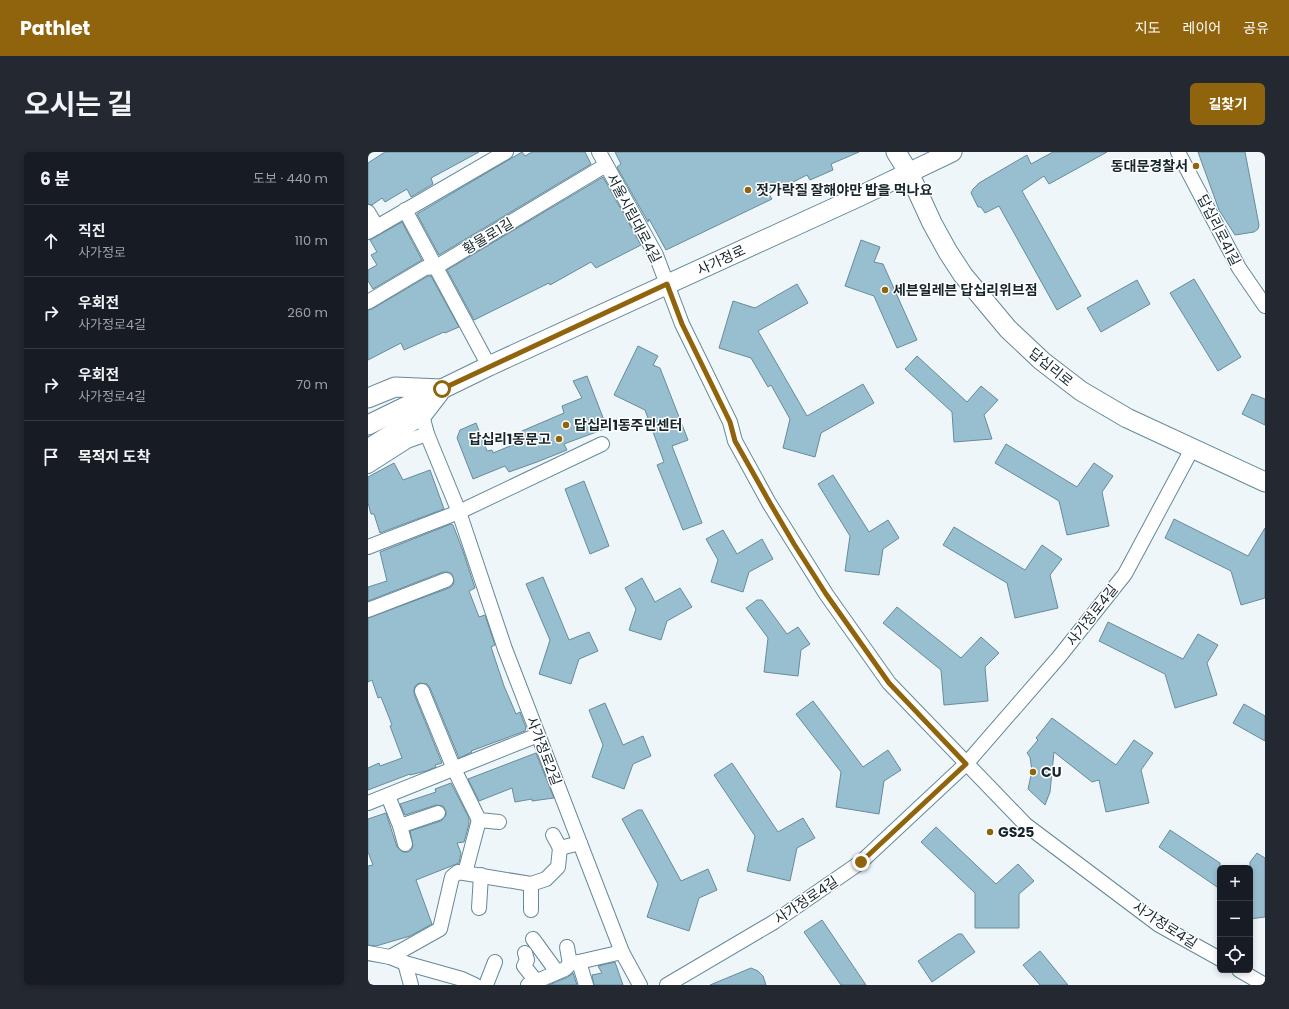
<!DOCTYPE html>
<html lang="ko">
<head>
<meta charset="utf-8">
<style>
	body { margin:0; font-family:Poppins,"Noto Sans KR",sans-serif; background:#242831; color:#f1f3f6 }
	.controls { position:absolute; right:12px; bottom:12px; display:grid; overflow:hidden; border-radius:6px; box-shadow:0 2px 6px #0003 }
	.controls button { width:36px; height:36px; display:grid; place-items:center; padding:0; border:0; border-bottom:1px solid #363941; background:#171b24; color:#f1f3f6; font:20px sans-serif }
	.stop { position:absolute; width:12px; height:12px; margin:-9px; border:3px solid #90640c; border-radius:50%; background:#fff }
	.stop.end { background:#90640c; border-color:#fff; box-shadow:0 1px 4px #0008 }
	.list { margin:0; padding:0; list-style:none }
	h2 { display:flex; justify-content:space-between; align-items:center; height:52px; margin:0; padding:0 16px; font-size:17px }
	h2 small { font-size:13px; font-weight:400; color:#9ea1a6 }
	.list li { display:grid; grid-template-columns:26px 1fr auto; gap:12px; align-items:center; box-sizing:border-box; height:72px; padding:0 16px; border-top:1px solid #363941 }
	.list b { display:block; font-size:15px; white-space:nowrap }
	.list p { margin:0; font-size:13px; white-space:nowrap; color:#9ea1a6 }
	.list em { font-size:13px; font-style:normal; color:#9ea1a6 }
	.icon { flex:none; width:22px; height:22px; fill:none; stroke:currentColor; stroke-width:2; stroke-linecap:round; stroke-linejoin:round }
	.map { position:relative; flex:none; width:897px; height:833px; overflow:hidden; border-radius:6px }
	header { display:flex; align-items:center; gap:24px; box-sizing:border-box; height:56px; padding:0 20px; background:#90640c; color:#fff }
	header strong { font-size:19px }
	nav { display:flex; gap:22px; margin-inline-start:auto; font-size:14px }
	.intro { display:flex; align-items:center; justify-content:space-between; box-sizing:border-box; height:96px; padding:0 24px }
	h1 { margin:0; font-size:28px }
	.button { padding:10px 18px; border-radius:6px; background:#90640c; color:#fff; font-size:14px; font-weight:700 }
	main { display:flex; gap:24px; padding:0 24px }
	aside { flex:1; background:#171b24; border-radius:6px; box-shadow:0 2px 6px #0003 }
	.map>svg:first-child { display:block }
	.building { fill:#98bfd0; stroke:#668b9c }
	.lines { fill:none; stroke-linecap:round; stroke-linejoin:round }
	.street-casing { stroke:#648999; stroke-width:16 }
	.secondary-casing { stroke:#648999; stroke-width:21 }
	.street { stroke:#fff; stroke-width:14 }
	.secondary { stroke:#fff; stroke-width:19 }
	.route { stroke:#90640c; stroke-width:5 }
	.poi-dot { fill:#90640c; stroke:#fff; stroke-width:1.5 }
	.labels { text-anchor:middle; stroke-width:3; stroke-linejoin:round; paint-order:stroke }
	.poi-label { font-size:14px; font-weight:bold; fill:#16262c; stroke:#fff; text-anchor:start }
	.street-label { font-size:14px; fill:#16262c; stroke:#fff }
</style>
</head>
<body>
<header>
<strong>Pathlet</strong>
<nav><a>지도</a><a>레이어</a><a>공유</a></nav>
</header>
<div class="intro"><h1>오시는 길</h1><a class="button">길찾기</a></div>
<main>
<aside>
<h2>6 분<small>도보 · 440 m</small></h2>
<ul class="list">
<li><svg class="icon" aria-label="ahead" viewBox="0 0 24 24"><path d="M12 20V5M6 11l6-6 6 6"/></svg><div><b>직진</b><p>사가정로</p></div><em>110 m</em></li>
<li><svg class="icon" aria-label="right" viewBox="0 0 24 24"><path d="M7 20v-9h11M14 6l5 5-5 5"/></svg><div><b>우회전</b><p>사가정로4길</p></div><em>260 m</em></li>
<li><svg class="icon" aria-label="right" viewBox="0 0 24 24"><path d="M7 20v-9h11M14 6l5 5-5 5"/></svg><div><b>우회전</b><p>사가정로4길</p></div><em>70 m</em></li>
<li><svg class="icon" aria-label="arrive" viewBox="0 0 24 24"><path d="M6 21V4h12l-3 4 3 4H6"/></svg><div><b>목적지 도착</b></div></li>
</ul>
</aside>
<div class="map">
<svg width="897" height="833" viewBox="0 0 897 833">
	<rect width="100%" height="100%" fill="#eef6fa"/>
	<g class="building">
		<path d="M17,0H111L63,26L65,32L43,45L39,37L17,50L14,46L4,53L0,52V11Z"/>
		<path d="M154,0L157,4L164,0H217L223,12L71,103L49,62Z"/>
		<path d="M247,0H491L463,12L465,18L442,28L439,23L401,42L404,47L298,98L281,67L280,70L249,15L253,12Z"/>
		<path d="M685,0H739L681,32L676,24L654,39L713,144L689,158L631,54L617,61L613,55H610L603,41L605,37L611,31L659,3L663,12Z"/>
		<path d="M830,0H877L891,73L890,77L886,80L867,83L851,58Z"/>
		<path d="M235,25L273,93L228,116L223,110L182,133L181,131L106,168L79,118Z"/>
		<path d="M34,70L54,108L5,137L0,129V118L9,113L3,103L9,100L2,88Z"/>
		<path d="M493,88L512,95L506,110L515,112L549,188L529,196L506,144L477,134Z"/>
		<path d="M60,124H63L91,175L77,181L76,180L36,198L33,191L0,208V158L4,157Z"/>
		<path d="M826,127L873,205L850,219L802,141Z"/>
		<path d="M769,128L782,152L733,180L719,156Z"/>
		<path d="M429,132L440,151L390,179L439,264L495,232L506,251L453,281L447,305L415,296L422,267L403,233L400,235L383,206L351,196L365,149L387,156Z"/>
		<path d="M270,194L290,204L285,213L292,216L320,288L304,294L334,371L315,378L289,313L296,310L277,258L246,243Z"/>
		<path d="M549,204L599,250L613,234L630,248L616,263L624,287L586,290L584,260L537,217Z"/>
		<path d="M219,224L239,276L196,292L199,298L169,310L141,320L137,314L105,327L89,286L92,278L108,271L119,299L124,298L125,301L157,288L154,279L196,261L194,254L214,246L205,229Z"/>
		<path d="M884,242L897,247V273L874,262Z"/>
		<path d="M638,292L709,335L726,311L745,324L734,340L741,374L699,383L691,349L627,311Z"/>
		<path d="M26,311L35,328L62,318L76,357L12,381L6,362H3L0,351V325Z"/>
		<path d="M465,323L501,380L520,368L531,386L515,397L511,423L477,419L482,384L450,332Z"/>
		<path d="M216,329L241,394L222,402L197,337Z"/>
		<path d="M806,367L880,404L897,376V446L873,453L863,419L797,386Z"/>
		<path d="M83,372L85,373L95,399L107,436L101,439L111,465L117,463L127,493L123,495L136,534L148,562L152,560L158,576L157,579L103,599L104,600L91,606L62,536L59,532L51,531L47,534L46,538V542L74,611L67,613L68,615L58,619L42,623V622L0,638V616L11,611L12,614L34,606L22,574L24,573L13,545L10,546L4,528L0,530V466L81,436L85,433L86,429L84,422L80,420H75L0,449V435L19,429L12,400Z"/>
		<path d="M586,375L657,418L674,393L694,407L682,423L690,456L647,466L639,431L575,393Z"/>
		<path d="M355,378L369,402L394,387L405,407L381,420L375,440L343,430L350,408L338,387Z"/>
		<path d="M175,425L201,488L221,480L230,499L211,507L203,532L171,522L182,488L158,432Z"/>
		<path d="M274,426L287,450L312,436L324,455L299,469L293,488L261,478L268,457L257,436Z"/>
		<path d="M389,448H394L419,482L430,475L442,492L433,498L430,524L396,520L400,486L378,456Z"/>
		<path d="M529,455L593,506L613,485L631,501L617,515L620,549L576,553L573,518L515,471Z"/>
		<path d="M740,470L815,507L830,482L850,493L839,511L849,543L807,556L797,522L731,489Z"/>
		<path d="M445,549L495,615L520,598L533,618L516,629L511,662L468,655L473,620L428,562Z"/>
		<path d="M237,551L255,593L275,584L283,604L265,612L256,637L224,625L235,593L221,558Z"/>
		<path d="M876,552L897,564V589L865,571Z"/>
		<path d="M684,566L748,613L766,588L785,601L773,618L781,651L738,660L731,628L724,630L686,600L682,640L677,653L660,637L664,619L662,605L659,601L670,588L668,586Z"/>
		<path d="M168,601L186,646L164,649V647L147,650L144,636L111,649L100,627Z"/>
		<path d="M364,611L410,680L435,666L447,686L429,696L422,729L379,719L387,684L346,623Z"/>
		<path d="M83,631L101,666V672L96,690L89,691L93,701L91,711L48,728L64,772L42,784L8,794L0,793V714L5,713L0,700V667L18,661L29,695L35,700H40L43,698L45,694L42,679L73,669L78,663V659L75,654L68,653L37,663L32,652L68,640L67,637Z"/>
		<path d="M270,658H274L313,729L340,717L349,738L331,746L321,779L279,765L290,732L254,667Z"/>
		<path d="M568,675L628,732L650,712L666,729L651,742V776H607V741L553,690Z"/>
		<path d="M802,678L852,711V737L791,695Z"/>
		<path d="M889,701L897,706V765L882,767V710Z"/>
		<path d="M454,768L498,833H473L436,780Z"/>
		<path d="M590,782H594L607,800L564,830L550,809Z"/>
		<path d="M672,799L700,833H672L655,813Z"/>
		<path d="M247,810L255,833H226L224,823L234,821L230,814Z"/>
		<path d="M383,816L390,819L395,824L398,833H342Z"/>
		<path d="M205,821L209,833H181L200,825Z"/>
	</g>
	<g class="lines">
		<defs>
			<g id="street">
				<path d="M231,0L288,103L314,172L362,270L367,289L401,351L458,442L521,531L658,673L791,773L852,807"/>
				<path d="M810,0L871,116L897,154"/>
				<path d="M37,58L121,214"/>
				<path d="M0,60L9,75"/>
				<path d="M0,80L138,0"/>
				<path d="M0,150L57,116L68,115L238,13"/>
				<path d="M54,263L59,282L91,360L137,497L254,800L272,833"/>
				<path d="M0,314L39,289L59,282"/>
				<path d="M0,395L91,360L234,292"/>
				<path d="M0,458L78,428"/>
				<path d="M54,539L86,617L111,668L131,670"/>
				<path d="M20,644L32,674L37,692"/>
				<path d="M0,651L170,583"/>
				<path d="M32,674L70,661"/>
				<path d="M185,683L192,696"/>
				<path d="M97,721L111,668"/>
				<path d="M163,732V758"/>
				<path d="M111,756L113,723"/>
				<path d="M165,787L189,820"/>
				<path d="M199,795L202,812"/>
				<path d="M0,801L22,805L37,811L94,827L107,833"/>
				<path d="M157,801L159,808L156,814L168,829"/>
				<path d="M22,805L72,777L84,725L90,720L163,732L178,727L190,715L192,696L212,691"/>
				<path d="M211,810L218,833"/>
				<path d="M37,811L43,833"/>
				<path d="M871,818L897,833"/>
				<path d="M118,833L127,810"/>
				<path d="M160,833L197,817L202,812L254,800"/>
				<path d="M299,833L406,770L493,710L598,612L691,505L757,422L824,297"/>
			</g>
			<g id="secondary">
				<path d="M528,0L541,21L564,71L580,100L595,123L640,177L674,209L713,239L759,266L897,330"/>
				<path d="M0,246L27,235L73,237"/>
				<path d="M0,273L121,214L490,45L584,0"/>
				<path d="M0,297L54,263L71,241"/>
			</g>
		</defs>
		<use href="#street" class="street-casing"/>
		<use href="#secondary" class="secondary-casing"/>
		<use href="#street" class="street"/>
		<use href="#secondary" class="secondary"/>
	</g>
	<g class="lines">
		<path class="route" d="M74,237L299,132L314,172L362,270L367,289L402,351L426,392L458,442L521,531L598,612L493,710"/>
	</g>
	<g class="poi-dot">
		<circle cx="828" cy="14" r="4"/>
		<circle cx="380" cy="38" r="4"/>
		<circle cx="517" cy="138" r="4"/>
		<circle cx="198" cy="273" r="4"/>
		<circle cx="191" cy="287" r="4"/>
		<circle cx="665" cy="620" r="4"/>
		<circle cx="622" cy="680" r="4"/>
	</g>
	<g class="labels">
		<g class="poi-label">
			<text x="820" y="19" text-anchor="end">동대문경찰서</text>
			<text x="388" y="43">젓가락질 잘해야만 밥을 먹나요</text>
			<text x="525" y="143">세븐일레븐 답십리위브점</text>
			<text x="206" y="278">답십리1동주민센터</text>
			<text x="183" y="292" text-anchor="end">답십리1동문고</text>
			<text x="673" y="625">CU</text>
			<text x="630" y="685">GS25</text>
		</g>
		<g class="street-label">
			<text transform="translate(266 66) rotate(62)" y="5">서울시립대로4길</text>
			<text transform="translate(851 78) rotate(63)" y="5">답십리로41길</text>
			<text transform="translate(120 84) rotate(-31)" y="5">황물로1길</text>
			<text transform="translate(353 108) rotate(-25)" y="5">사가정로</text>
			<text transform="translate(683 215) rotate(39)" y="5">답십리로</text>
			<text transform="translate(724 463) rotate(-52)" y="5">사가정로4길</text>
			<text transform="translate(176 599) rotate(69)" y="5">사가정로2길</text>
			<text transform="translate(438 748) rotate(-34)" y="5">사가정로4길</text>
			<text transform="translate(797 773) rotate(33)" y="5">사가정로4길</text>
		</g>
	</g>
</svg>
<div class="controls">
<button>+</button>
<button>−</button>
<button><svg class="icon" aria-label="locate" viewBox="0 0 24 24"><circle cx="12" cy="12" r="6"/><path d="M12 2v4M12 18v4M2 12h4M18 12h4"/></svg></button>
</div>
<div class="stop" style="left:74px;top:237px"></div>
<div class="stop end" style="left:493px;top:710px"></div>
</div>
</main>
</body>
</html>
